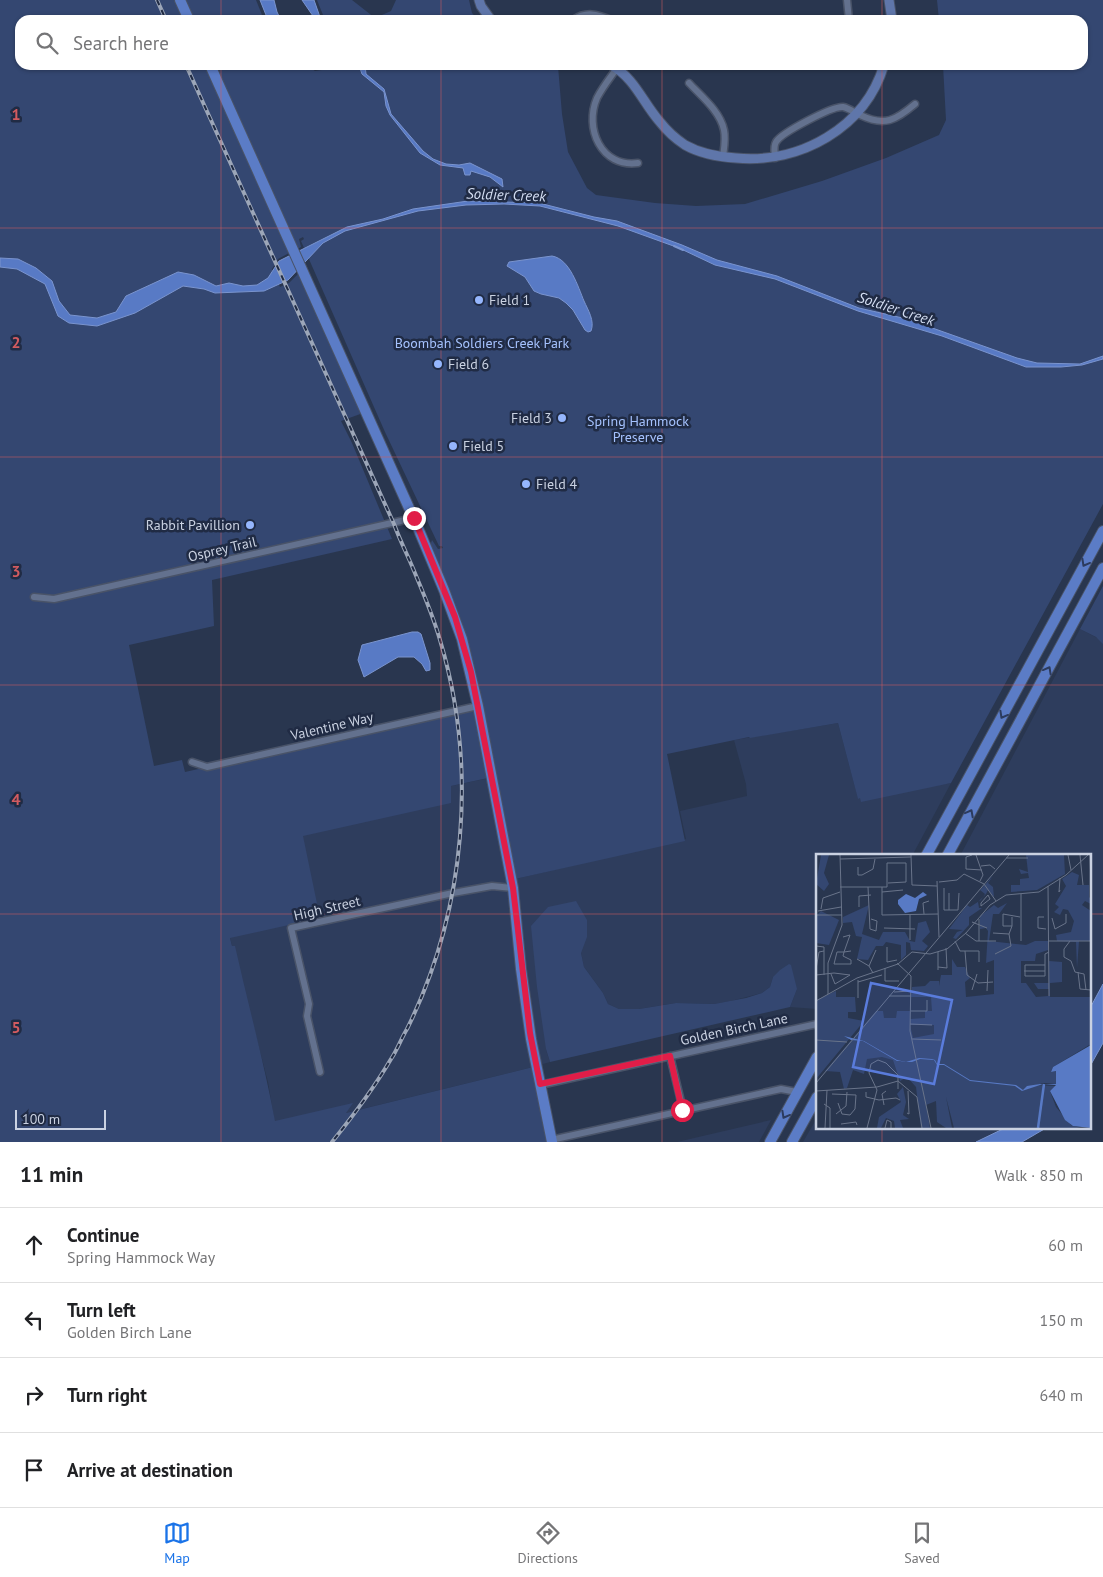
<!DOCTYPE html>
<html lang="en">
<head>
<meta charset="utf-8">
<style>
	body { margin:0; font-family:"PT Sans",sans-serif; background:#f2f2f2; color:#202124 }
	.scale { position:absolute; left:15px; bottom:12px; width:91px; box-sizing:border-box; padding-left:5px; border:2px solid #cad2e2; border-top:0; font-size:14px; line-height:18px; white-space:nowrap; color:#cad2e2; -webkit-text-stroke:4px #202b44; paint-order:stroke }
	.stop { position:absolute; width:15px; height:15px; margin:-11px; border:4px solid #e11d48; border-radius:50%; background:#fff }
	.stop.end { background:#e11d48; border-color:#fff; box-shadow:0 1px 5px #0008 }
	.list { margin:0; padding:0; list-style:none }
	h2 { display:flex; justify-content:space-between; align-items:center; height:65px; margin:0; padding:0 20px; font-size:21px }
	h2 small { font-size:16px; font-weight:400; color:#757577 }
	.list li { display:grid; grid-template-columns:32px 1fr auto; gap:15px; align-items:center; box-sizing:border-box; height:75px; padding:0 20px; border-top:1px solid #e0e0e0 }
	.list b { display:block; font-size:19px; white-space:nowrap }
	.list p { margin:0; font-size:16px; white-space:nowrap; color:#757577 }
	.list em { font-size:16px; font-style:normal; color:#757577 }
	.icon { flex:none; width:28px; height:28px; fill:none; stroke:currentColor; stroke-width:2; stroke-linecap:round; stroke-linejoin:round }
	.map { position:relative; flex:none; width:1103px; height:1142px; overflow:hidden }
	.search { position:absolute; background:#fff; box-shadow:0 1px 4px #0004; left:15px; right:15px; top:15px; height:55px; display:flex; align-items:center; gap:12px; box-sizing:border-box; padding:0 18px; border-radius:15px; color:#757577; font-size:19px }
	.sheet { height:365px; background:#fff }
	nav { display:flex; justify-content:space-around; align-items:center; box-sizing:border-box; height:70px; border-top:1px solid #e0e0e0; background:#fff; font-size:14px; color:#757577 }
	nav a { display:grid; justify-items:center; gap:2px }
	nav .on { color:#1a73e8 }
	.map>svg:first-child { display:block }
	.built { fill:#2e3d5d }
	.green { fill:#344771 }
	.water { fill:#587ac5; stroke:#7a94ce }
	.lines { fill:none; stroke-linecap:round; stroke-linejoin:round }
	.stream { stroke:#7a94ce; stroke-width:2 }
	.street-casing { stroke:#495368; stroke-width:9 }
	.secondary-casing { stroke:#495368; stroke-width:11 }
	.primary-casing { stroke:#495368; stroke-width:12 }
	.street { stroke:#63718e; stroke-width:6 }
	.secondary { stroke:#5f76aa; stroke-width:9 }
	.primary { stroke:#5b7cc6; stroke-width:10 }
	.rail-casing { stroke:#9ca6b8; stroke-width:4 }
	.rail { stroke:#202b44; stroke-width:2; stroke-dasharray:5.5; stroke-linecap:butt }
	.oneway { stroke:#2c3b5e }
	.route { stroke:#e11d48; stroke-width:6 }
	.grid { fill:none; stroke:#d25b60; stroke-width:1; stroke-opacity:0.55 }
	.poi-dot { fill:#95b6fd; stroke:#202b44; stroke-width:2 }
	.labels { text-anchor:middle; stroke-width:5; stroke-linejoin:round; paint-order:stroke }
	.poi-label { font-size:14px; fill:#cad2e2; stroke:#202b44; text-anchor:start }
	.park-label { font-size:14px; fill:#a5c2fe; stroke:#202b44 }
	.street-label { font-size:14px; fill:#cad2e2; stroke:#202b44 }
	.water-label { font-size:15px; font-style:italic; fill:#d2dcf1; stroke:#202b44 }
	.inset-river { fill:none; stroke:#587ac5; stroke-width:2.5 }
	.inset-road { fill:none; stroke:#69748a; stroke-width:1 }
	.view { fill:#5a7cdc; fill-opacity:0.15; stroke:#5a7cdc; stroke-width:2.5 }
	.inset-edge { fill:none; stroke:#cad2e2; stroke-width:2.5 }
	.grid-label { font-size:16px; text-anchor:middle; font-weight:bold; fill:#d25b60; stroke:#202b44; stroke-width:5; stroke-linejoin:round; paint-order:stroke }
</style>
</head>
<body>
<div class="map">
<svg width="1103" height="1142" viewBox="0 0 1103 1142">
	<rect width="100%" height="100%" fill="#29364f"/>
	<g class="built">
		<path d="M1080,629L1103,641V984L1089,1010V856H960Z"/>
		<path d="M838,723L858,798L951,783L912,856H817V1009L790,1007L797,989L773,977L770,987L762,993L731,1001L714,1004L676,1003L639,1009H619L608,1004L603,993L584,967L581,953L587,937L546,1049L550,1062L539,1065L534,1038L515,879L686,839L680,811L747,796L746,784L734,740Z"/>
		<path d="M489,778L509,883L533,1067L276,1130L268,1082L229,934L300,818Z"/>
		<path d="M817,1118V1128H1005L976,1142H803Z"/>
		<path d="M771,1120L759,1142H677Z"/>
	</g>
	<g class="green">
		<path d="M0,0H177L186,20H20V65H206L291,252L278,259L272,269L280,287L289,283L300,272L363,413L341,421L352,443L392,539L212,580L214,626L129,645L154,766L182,760L185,772L475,707L488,778L451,786V803L303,836L320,918L230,938L232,946H235C248,1004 264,1062 275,1121L353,1103L346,1113L533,1067L548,1142H0Z"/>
		<path d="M184,0H256L264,20H193Z"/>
		<path d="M317,0H352L375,18L391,11L396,0H469L472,13L478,20H325Z"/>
		<path d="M937,0H1103V504L951,783L861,802L860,798L858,799L838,723L750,738L749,737L667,754L685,841L515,879L481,706L430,546L432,540L438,549L443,548L442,546H439L385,432L301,241L304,239L303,237L299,239L301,247L296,250L213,65H306L315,71L335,68L338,65H553L558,66L562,114L568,152L587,188L596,195L655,203L696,206L745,204L822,181L886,158L939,135L946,120L943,65H1083V20H939Z"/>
		<path d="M1103,586V644L1096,637L1080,629Z"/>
		<path d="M576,901L587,920V937L581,953L584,967L603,993L608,1004L619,1009H639L676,1003L714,1004L746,998L762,993L770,987L773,977L780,970L789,964L791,965L797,989L790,1007L550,1062L546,1049L537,987L531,926L548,907Z"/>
	</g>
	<g class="water">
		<path d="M260,0H274L277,12L281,20H268Z"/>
		<path d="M302,0H314L321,20H314L313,16Z"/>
		<path d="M359,65H365L366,74L384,89L391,114L423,151L433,159L446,164L459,165L470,163L502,179L503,187L490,177L471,171L470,175H465L463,168L440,165L420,153L390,115L386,106L384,92L362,74Z"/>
		<path d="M468,201L539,203L594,217L617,221L682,245L717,260L777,276L859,308L907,319L1017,358L1037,363L1080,364L1103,356V359L1082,365L1061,367H1026L942,336L858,311L775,279L715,265L679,248L618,226L540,206L504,204L466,205L418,211L345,231L323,243L288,280L264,291L215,293L204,289L183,286L135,313L97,326L69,323L58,316L45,284L17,269L0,267V258L18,259L36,268L52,281L59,301L70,315L97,318L116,312L126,296L178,272L194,275L216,286L229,283L243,286L257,285L268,278L279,261L347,227L383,219L413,209Z"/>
		<path d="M552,256C570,259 578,287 584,301C588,310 595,321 591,331L588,332L585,330L573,310L566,303L559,298L541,294L534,291L525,277L507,266L509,262Z"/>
		<path d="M412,632H418L421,634L430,663V670L426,671L422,664L414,657H398L364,677L358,660L362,645Z"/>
		<path d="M1103,984V1043L1089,1068V1010Z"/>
		<path d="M1005,1128H1046L1022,1142H976Z"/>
	</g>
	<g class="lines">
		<path class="stream" d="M674,246L683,250"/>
		<defs>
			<g id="street">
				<path d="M847,0L849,20"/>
				<path d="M573,20C586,11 597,14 611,20"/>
				<path d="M617,68C610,78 602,88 597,98C584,128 601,168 638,163"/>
				<path d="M689,83C701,96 720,111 724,130C726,139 724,148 723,157"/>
				<path d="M775,158C775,153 773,147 776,142C781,133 832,106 843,107C849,108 855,113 860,115C885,127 896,120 915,104"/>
				<path d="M34,597L54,599L414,518"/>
				<path d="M192,762L207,767L478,706"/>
				<path d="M670,1056L683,1110"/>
				<path d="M320,1072L307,1016L309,1004L291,928L453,893L492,886L513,888"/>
				<path d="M540,1085L817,1024"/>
				<path d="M551,1140L781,1089L797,1092"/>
			</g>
			<g id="secondary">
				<path d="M479,0L481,6L491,20"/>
				<path d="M889,0L892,20"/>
				<path d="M611,65C635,78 643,103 660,122C667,131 676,139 685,145C701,154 719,157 736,158C800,164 865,128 884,65"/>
			</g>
			<g id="primary">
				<path d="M180,0L189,20"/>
				<path d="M210,65L418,528L444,590L462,639L478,706L513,888L521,969L531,1039L552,1142"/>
				<path d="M926,856L1103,531"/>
				<path d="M947,856L1103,568"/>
				<path d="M770,1142L817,1057"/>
				<path d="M792,1142L817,1097"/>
			</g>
		</defs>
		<use href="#street" class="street-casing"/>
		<use href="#secondary" class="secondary-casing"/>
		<use href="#primary" class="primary-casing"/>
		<use href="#street" class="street"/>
		<use href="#secondary" class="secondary"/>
		<use href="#primary" class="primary"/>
		<defs>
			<g id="rail">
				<path d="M157,0L166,20"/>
				<path d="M186,65L394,524C399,538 406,552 412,566C422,590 433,615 440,640C478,767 466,910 407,1029C401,1039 397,1050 391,1059C374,1088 353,1116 332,1142"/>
			</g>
		</defs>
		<use href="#rail" class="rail-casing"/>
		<use href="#rail" class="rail"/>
	</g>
	<defs><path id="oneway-chevron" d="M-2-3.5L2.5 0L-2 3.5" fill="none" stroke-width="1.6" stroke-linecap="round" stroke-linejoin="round" transform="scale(1.25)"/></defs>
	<g class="oneway">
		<use href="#oneway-chevron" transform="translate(1085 563) rotate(119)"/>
		<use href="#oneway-chevron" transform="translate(1048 670) rotate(-61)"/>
		<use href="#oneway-chevron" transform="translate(1003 715) rotate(119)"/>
		<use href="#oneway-chevron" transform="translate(970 813) rotate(-62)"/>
		<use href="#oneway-chevron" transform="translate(785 1115) rotate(119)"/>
	</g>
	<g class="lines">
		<path class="route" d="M414,518L455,617L471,672L513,888L530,1033L540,1084L670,1056L682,1110"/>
	</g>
	<path class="grid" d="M221,0V20M441,0V20M662,0V20M882,0V20M221,65V1142M441,65V1142M662,65V1142M882,65V856M0,228H1103M0,457H1103M0,685H1103M0,914H817M1089,914H1103M882,1128V1142"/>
	<g class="poi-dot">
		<circle cx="479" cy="300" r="5"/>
		<circle cx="438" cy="364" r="5"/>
		<circle cx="562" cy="418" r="5"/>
		<circle cx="453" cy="446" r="5"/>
		<circle cx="526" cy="484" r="5"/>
		<circle cx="250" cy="525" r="5"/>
	</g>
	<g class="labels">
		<g class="poi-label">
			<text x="489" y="305">Field 1</text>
			<text x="448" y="369">Field 6</text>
			<text x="552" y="423" text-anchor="end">Field 3</text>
			<text x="463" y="451">Field 5</text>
			<text x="536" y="489">Field 4</text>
			<text x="240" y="530" text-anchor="end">Rabbit Pavillion</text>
		</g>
		<g class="park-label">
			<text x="482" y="348">Boombah Soldiers Creek Park</text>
			<text x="638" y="426">Spring Hammock<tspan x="638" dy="16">Preserve</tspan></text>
		</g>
		<g class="street-label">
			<text transform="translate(222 549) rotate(-13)" y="5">Osprey Trail</text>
			<text transform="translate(332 726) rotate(-13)" y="5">Valentine Way</text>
			<text transform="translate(327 908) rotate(-13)" y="5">High Street</text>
			<text transform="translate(734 1029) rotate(-12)" y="5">Golden Birch Lane</text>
		</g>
		<g class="water-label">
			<text transform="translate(506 195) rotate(2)" y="5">Soldier Creek</text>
			<text transform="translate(896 309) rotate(18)" y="5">Soldier Creek</text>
		</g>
	</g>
	<g transform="translate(816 854)">
		<rect width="275" height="275" fill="#29364f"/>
		<path d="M5,1H13L8,19L13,30L8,37L0,30ZM210,1H248L249,20L221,36L195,38V31H204V25L213,24L212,19L205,20L203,15L212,18ZM256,18L263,21L261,31H273V44L275,42V50L269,47L266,51L275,57L274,87H263L261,114L260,88L241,87L240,81L255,78L258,67L252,56L247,55L244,61L238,58L243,53L239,50L250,32L246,25ZM177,22L172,29L177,33L178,43L172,36L170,40L162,48L163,54H166L153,63V71L140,85L137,84L141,78L147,76L133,75L151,51L154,53L165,46L169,40L164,36ZM191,49L183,60H177L173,87L210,91L219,87H232V96L220,100L219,107H205V129H210L220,143L233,142V135H222L218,129H233V107L246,108V128L234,129V143H275V190L237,213L235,218L240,217V230L228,229L220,231L240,232L234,237L240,253L255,271L264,274H138L130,243L136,274H130L121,268L120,247L110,251L114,274H105L100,233L91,223L84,227L77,206L66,203L51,205L48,220L37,216L31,234L28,235L24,218L9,217L60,157H67L68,164H80L81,157H94V165L109,164V157H116L115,143H95L96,133L109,132L114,127H123V132L125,121H136V105L141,113H149L154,124L149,128L150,143L178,140V106L170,109L172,77L170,74L164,75V62L178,51L182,54ZM94,171H118V180L97,184ZM53,51L46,80L63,86L67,78H89L94,87L99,88L102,69L110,67L114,78L106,87L112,92L108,97L95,96L94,89L90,88V101L85,106V91L70,88L67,92H60L52,106L41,105L46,83L40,82L36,68L27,69V63ZM5,57L23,66L13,91L0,89V62ZM20,137V143H39L40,158H32V164L48,167L0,225V146ZM87,233L90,248L87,261L93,265L84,266L87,274H79L78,267L70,264L65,274H61L63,263L85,248L81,240Z" fill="#344771" fill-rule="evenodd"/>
		<path d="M107,38L111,41L103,45L100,57L89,59L82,50V46L90,40L99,44ZM28,182L48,187L81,206L90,208L103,204L116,205L119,206L121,210H128L154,226L200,231L207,236L211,232L224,230H240V217L235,218L237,213L275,191V274L257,272L249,266L234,237L240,231L227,230L206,237L199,232L154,227L128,211H121L118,206L104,205L96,208H89L84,207H81L76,204L47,187L35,186Z" fill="#587ac5"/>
		<path class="inset-river" d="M222,274L228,230"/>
		<path class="inset-road" d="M95,1L96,31L121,32M156,1L150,3V15L166,16M160,1L167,21L164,27M252,1L255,16M264,1L267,31M274,1L275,31M190,4H212M24,5L95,3M165,12L174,11L179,15M42,13V21H46L57,15L59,5M148,20L168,30L180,47M121,27L123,83M123,28L141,26L148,20M232,32L233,142M24,33H71V9H90V28L72,29M52,33L54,75L60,77L61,67L55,65M66,33V61L122,60M128,34V56H142L143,39M244,36L243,38L244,24M66,38L87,36M133,39V56M205,40V87M172,41L174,45L165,52V49ZM43,53V42L55,41M5,55L7,44L24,38M2,57L25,53M108,60L107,49L113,47M0,61H26M94,61V86M196,63V72H187V60L204,63M228,63H222V74L230,75M236,64L239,75L250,69V60M163,65V87M156,68L171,74M68,74L99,75M149,79L160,87H180M177,79L193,80M27,83L34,81L28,98L27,102L35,106V110H18L21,98H28L35,97M139,87L144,97H163V108M233,87H275M254,87L248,95V103L255,107L259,118L268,120L270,136M0,92L8,93V121M71,93V108L81,106M149,97L151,121L162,129L177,128M179,100L195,92L193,80L196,72M41,105L53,112L57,119M81,109L95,122L94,177L115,274M229,111H209V122H229V100L233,98M53,112L60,96M122,113L131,114L130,94M69,114V127H83M0,115L3,98L8,97M122,116V98M208,117H229M262,118L264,135L275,136M0,121L18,119L34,121L19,130L15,120M42,126V144M42,128L66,121M156,136L161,120M171,137L172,116M78,138L95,137M12,140V109L26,71L24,1M73,142H95M0,147L41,124L82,110L96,98L114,100L131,95L150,79L174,51L190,41L223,38L250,21L272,1M95,157H111V146M94,170L116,171M96,185L125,186M0,186L31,188M0,229L193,1M0,237L61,233L82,227L101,243L106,274M50,238V243L63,246L80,244L84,246M16,240L40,241L39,255L34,261L26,260L22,249M8,250L14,254V274M68,251L66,240L70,237M91,259L93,260L92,237M20,260L30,252L31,238M25,270L40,268L41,271M9,274L11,236M51,274L61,236L53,219L55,210L62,206L70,209L82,221V235M69,274L71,266L75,268V274"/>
		<path class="view" d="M55,129L136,146L118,230L37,213Z"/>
		<rect width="275" height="275" class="inset-edge"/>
	</g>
	<g class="grid-label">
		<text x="16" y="120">1</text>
		<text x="16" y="348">2</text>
		<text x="16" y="577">3</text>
		<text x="16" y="805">4</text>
		<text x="16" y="1033">5</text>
	</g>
</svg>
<div class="scale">100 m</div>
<div class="stop" style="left:682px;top:1110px"></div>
<div class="stop end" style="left:414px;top:518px"></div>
<div class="search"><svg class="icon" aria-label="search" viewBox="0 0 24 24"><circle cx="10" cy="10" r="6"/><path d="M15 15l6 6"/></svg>Search here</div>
</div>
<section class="sheet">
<h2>11 min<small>Walk · 850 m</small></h2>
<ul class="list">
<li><svg class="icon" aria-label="ahead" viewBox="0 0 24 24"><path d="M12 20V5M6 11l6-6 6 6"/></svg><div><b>Continue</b><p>Spring Hammock Way</p></div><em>60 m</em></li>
<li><svg class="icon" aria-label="left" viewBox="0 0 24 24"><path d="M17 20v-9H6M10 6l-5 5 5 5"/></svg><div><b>Turn left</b><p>Golden Birch Lane</p></div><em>150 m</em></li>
<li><svg class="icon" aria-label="right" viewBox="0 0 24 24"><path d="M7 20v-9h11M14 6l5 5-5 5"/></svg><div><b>Turn right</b></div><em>640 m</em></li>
<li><svg class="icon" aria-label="arrive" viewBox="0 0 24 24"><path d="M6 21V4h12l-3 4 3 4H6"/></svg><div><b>Arrive at destination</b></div></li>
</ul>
</section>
<nav>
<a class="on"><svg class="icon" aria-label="map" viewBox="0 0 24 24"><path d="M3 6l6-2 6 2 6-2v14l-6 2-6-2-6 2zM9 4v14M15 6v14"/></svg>Map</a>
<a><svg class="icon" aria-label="directions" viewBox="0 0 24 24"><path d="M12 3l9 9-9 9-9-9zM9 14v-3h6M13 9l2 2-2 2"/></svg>Directions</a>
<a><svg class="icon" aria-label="saved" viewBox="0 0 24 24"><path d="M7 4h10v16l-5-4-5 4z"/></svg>Saved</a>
</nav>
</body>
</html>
